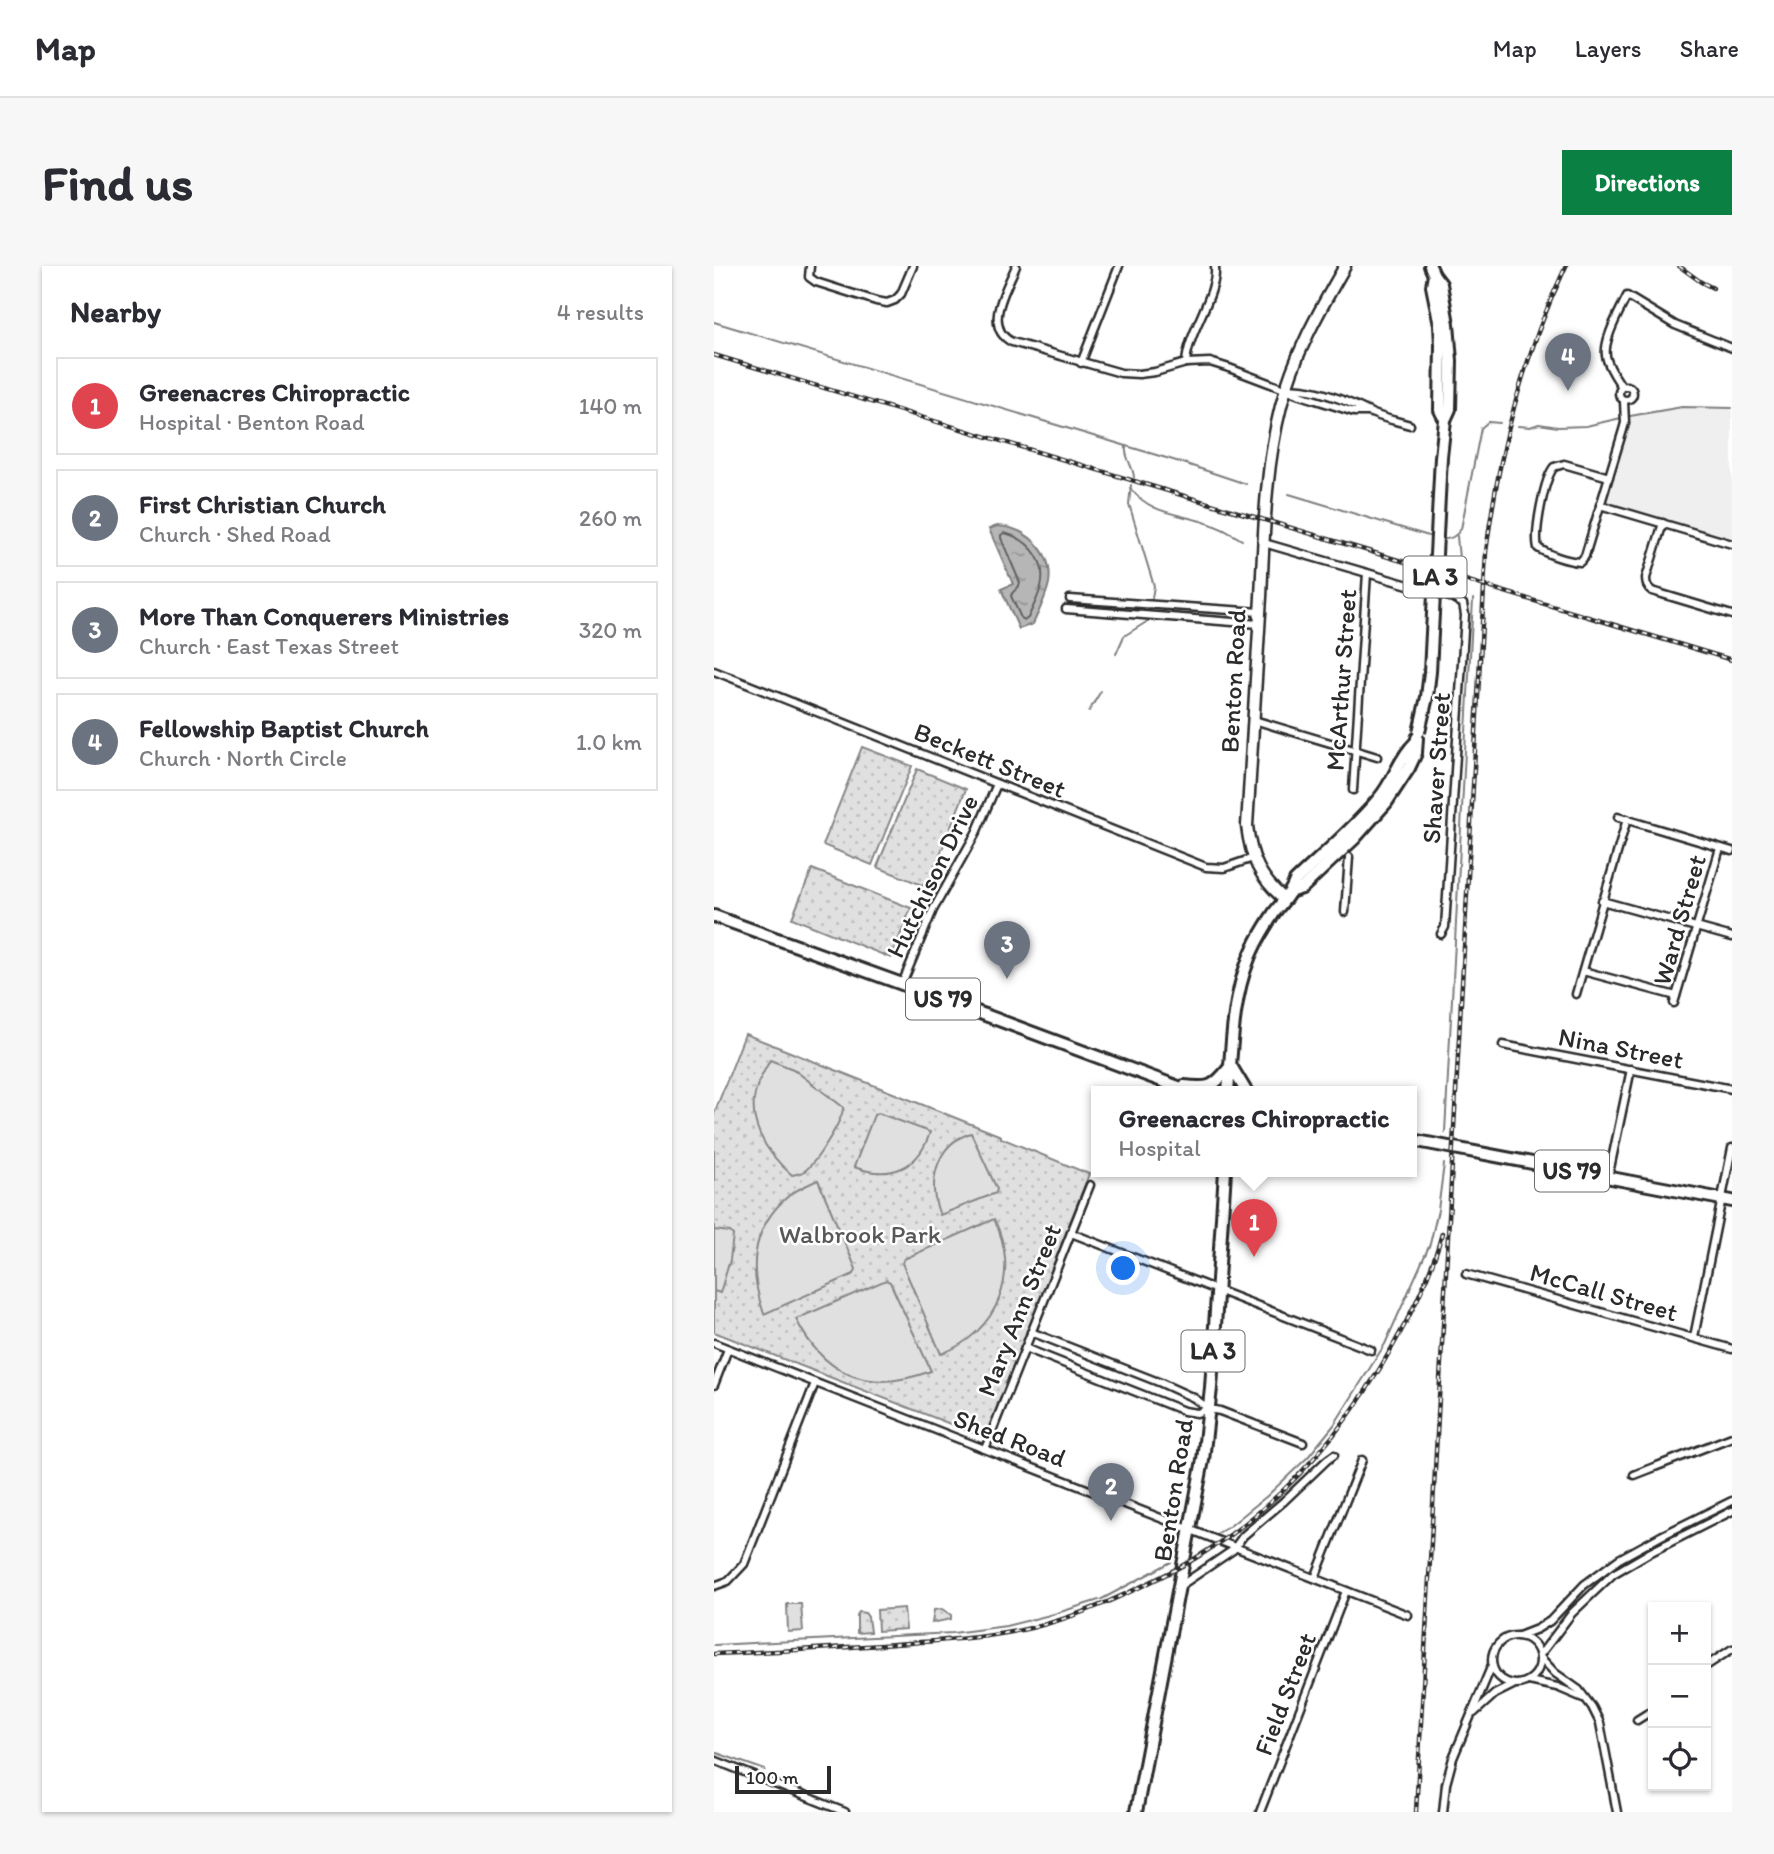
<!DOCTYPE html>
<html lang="en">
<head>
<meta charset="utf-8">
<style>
	body { margin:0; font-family:Itim,sans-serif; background:#f7f7f7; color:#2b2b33 }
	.controls { position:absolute; right:21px; bottom:21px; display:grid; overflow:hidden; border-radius:0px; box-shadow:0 2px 5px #0004 }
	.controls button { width:63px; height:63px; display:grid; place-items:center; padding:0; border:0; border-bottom:2px solid #e1e1e2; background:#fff; color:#2b2b33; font:35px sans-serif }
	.scale { position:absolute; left:21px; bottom:18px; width:96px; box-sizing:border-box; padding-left:7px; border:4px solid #2b2b2b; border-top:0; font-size:19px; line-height:24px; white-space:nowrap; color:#2b2b2b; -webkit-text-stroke:5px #fff; paint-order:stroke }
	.you { position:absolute; left:410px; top:1003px; width:24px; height:24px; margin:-18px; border:5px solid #fff; border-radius:50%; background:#1a73e8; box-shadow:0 0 0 10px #1a73e833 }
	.badge { display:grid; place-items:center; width:46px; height:46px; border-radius:50%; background:#0b8043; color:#fff; font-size:23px; font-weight:700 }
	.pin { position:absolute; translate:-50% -58px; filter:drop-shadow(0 2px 4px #0008) }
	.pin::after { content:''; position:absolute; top:37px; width:24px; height:21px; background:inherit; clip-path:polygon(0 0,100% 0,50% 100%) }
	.popup { position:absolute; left:377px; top:820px; width:326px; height:91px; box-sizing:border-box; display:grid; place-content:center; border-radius:0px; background:#fff; filter:drop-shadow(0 2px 5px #0005); font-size:23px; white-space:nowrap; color:#7c7c81 }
	.popup b { font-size:26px; color:#2b2b33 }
	.popup::after { content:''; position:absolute; left:50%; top:100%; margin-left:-14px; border:14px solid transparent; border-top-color:#fff }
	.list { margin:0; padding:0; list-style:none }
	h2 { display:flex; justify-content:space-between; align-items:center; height:91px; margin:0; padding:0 28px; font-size:30px }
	h2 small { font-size:23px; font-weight:400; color:#7c7c81 }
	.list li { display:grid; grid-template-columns:46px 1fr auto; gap:21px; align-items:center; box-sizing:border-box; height:98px; margin:0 14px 14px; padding:0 14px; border:2px solid #e1e1e2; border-radius:0px }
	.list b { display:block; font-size:26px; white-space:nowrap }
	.list p { margin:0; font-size:23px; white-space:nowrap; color:#7c7c81 }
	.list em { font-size:23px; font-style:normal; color:#7c7c81 }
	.icon { flex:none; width:38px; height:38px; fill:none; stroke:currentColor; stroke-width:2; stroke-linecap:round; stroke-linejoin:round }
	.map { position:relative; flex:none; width:1018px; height:1546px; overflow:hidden; border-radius:0px }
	header { display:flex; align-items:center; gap:42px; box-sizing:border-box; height:98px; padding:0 35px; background:#fff; border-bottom:2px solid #e1e1e2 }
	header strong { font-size:33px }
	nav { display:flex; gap:38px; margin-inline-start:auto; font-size:24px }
	.intro { display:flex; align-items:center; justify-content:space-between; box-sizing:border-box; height:168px; padding:0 42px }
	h1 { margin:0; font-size:49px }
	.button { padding:18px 32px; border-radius:0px; background:#0b8043; color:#fff; font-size:24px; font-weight:700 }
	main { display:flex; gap:42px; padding:0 42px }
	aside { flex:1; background:#fff; border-radius:0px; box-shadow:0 2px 5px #0004 }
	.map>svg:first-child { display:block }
	.built { fill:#efefef }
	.grass { fill:url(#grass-dots); stroke:#868686; stroke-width:2 }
	.pitch { fill:#e0e0e0; stroke:#868686; stroke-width:2 }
	.water { fill:url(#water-ripples); stroke:#7e7e7e; stroke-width:2 }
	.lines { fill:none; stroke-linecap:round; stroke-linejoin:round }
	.shore { stroke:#636363; stroke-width:2 }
	.stream { stroke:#7e7e7e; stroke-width:2 }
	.minor-casing { stroke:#2b2b2b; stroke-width:11 }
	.secondary-casing { stroke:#2b2b2b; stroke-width:15 }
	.primary-casing { stroke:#2b2b2b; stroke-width:16 }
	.minor { stroke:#fff; stroke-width:6 }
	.secondary { stroke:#fff; stroke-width:10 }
	.primary { stroke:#fff; stroke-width:10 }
	.rail-casing { stroke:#2b2b2b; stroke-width:4.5 }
	.rail { stroke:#fff; stroke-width:2; stroke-dasharray:5; stroke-linecap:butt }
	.primary-bridge-casing { stroke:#2b2b2b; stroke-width:16; stroke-linecap:butt }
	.primary-bridge { stroke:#fff; stroke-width:10 }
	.labels { text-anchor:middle; stroke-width:5; stroke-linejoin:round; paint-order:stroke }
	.shield { fill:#fff; stroke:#6b6b6b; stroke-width:2 }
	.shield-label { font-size:24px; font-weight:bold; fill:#2b2b2b }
	.street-label { font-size:26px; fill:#2b2b2b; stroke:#fff }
	.park-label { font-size:26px; fill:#585858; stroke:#fff }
</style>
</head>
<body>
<header>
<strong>Map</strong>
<nav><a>Map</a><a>Layers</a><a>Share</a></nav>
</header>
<div class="intro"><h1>Find us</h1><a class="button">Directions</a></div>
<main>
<aside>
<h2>Nearby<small>4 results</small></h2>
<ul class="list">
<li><span class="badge" style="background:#e0444e">1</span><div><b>Greenacres Chiropractic</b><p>Hospital · Benton Road</p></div><em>140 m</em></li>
<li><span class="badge" style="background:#6b7280">2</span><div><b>First Christian Church</b><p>Church · Shed Road</p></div><em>260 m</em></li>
<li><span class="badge" style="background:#6b7280">3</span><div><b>More Than Conquerers Ministries</b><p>Church · East Texas Street</p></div><em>320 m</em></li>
<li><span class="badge" style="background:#6b7280">4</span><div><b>Fellowship Baptist Church</b><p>Church · North Circle</p></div><em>1.0 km</em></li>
</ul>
</aside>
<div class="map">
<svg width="1018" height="1546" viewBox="0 0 1018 1546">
	<defs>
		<pattern id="grass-dots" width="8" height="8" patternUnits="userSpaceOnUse" patternTransform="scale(1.75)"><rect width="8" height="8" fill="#e0e0e0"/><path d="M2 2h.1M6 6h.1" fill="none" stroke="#c0c0c0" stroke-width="1.8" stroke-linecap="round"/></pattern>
		<pattern id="water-ripples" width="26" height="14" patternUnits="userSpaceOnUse" patternTransform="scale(1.75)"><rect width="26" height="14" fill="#b6b6b6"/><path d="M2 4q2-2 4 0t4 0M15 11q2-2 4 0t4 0" fill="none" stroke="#949494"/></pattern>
	</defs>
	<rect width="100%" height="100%" fill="#fff"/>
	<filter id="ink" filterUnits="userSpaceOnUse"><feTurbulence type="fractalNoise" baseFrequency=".0143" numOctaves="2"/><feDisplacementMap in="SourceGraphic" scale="14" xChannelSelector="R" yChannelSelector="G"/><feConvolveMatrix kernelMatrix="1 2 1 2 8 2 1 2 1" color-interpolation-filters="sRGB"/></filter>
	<g filter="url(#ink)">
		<path class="built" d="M968,141L1018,142V278L886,239L911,151L935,145Z"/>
		<g class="grass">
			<path d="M148,481L198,500L158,599L109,579Z"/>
			<path d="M203,503L252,523L213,621L163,601Z"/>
			<path d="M98,603L197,642L177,692L78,652Z"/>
			<path d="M31,768L287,870V872L375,908L274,1166L270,1170L269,1168H262L0,1066V848Z"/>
			<path d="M190,1342L192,1363L164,1365L163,1344Z"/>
			<path d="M228,1343L237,1349V1353L218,1357L220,1344Z"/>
			<path d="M145,1346L151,1347L154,1351L156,1366L143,1367V1349Z"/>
		</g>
		<g class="pitch">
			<path d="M56,794L79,803L129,841C130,853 100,900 89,906C85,908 82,908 78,909C52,887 30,853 44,818C47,810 52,802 56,794Z"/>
			<path d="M164,847L216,866C205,903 176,914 140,901L160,849Z"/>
			<path d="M257,867L283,923L282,927L226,949C213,919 221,878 257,867Z"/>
			<path d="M104,914L142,1003L140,1008L50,1048C35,1006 36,965 71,933C80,924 93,919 104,914Z"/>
			<path d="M280,953C307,1008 284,1066 227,1088L188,997L190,993Z"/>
			<path d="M0,964L16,966L19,969L16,994L6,1027L0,1025Z"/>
			<path d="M172,1014L176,1016L217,1105C156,1128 111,1111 82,1053Z"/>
			<path d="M73,1338H87L89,1365L74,1366Z"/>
		</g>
		<path class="water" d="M283,260C312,261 340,286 335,317C332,331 325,345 319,358L305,363L287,323L299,318L275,263Z"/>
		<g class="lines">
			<path class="shore" d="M290,267C312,272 331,291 328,315C327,327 319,340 314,352L311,354L307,352L297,330C298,324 305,324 306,317L287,272V269Z"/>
			<g class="stream">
				<path d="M0,56L469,197L532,218"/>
				<path d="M916,150L968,141L1018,142"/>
				<path d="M804,160L816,161L825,158L844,161L872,160L907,152"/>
				<path d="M412,180C410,192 419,199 420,211"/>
				<path d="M417,219L415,238L440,320L438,332"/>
				<path d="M416,222C436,247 459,247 487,255C502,259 514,266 528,274"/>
				<path d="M575,228L718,271"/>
				<path d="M743,270L746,304"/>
				<path d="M727,273C737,274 742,270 747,263L767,162L774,156L786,157"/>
				<path d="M402,388L410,370L434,355"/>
				<path d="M375,445L387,425"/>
				<path d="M731,866L759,333"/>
				<path d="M504,1267L516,1260L553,1230L594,1191L620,1159L671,1078L716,978L724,944L730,898"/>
				<path d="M0,1379L239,1367L292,1360L340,1348L388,1333L457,1296"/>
				<path d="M0,1486L51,1504"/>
			</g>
			<defs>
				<g id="minor">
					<path d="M96,0L95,11L102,16L162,35L173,37L181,34L187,28L199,0"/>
					<path d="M302,0C293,22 268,61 298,76L407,107L425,108L441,106L472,97L496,96L515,102L586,129L640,146H654"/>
					<path d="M367,97L405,0"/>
					<path d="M472,97C474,65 504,29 501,0"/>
					<circle cx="912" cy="127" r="7"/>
					<path d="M908,121C902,112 894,101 892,90C889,74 906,45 913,30L961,59L1018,82"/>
					<path d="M574,123C597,120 633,135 653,145C666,152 683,155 696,159"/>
					<path d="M895,211L850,198L840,201C830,213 820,267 824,282C835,289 853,295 866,296L871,290L909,164L911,157L910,135"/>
					<path d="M886,239L1018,278"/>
					<path d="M949,257L932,312C932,318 933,321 938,325L1018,349"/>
					<path d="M550,277L739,332L749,338L751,349L731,661L727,668"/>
					<path d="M356,333L546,346"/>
					<path d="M352,343L545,358"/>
					<path d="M0,405L492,601L510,602L539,592"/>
					<path d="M540,454L663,491"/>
					<path d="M639,524L653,307"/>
					<path d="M904,551L1018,585"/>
					<path d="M888,635L1018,671"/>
					<path d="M631,646L635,591"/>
					<path d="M869,705L962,730"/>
					<path d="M188,718L219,644L262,567L283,518"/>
					<path d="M862,728L913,553"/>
					<path d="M960,737L1006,582"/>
					<path d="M789,779L1018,823"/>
					<path d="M894,912L917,803"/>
					<path d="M357,967L657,1084"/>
					<path d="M752,1008L1018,1083"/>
					<path d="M317,1066L447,1117L480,1132L495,1143"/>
					<path d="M980,1071L1018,882"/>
					<path d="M0,1077L694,1349"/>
					<path d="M311,1082L470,1145L483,1147L495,1143L506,1145L589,1177"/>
					<path d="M0,1119L14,1083"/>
					<path d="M271,1183L376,919"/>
					<path d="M920,1209L1018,1171"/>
					<path d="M601,1312L648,1194"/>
					<path d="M0,1320L14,1315L30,1298L101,1117"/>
					<path d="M466,1320L519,1284L529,1270L570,1235L613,1194L620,1189"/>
					<circle cx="802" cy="1394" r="24"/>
					<path d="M805,1370L823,1363L836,1355L870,1319L905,1293L947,1270L1018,1235"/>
					<path d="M826,1389L858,1347L899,1308L935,1287L1018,1245"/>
					<path d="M827,1392L841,1407L865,1424L878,1441L886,1457L903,1546"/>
					<path d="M992,1400L1018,1383"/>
					<path d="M815,1415L843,1421L869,1432"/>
					<path d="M760,1447L781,1428L799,1419"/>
					<path d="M923,1454L939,1444"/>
					<path d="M0,1494L131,1546"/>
					<path d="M546,1546L632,1325"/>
					<path d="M729,1546L732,1518L739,1492L778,1399"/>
				</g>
				<path id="secondary" d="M570,633C545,611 537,592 533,560C537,483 542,407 547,331C550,267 551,202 567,140C580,89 605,45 631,0"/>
				<g id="primary">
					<path d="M716,0L720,9L727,18L734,58L737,95L736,143L731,154"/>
					<path d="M720,9L718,20L726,59L727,79L726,144L731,154"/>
					<path d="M578,625L588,622L641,572L672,537L695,502L702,487L703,472"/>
					<path d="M0,650L188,718L475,825"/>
					<path d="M517,800L532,825"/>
					<path d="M470,820C495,823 499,822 515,802"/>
					<path d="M514,825C518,782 518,736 534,695C540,678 550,662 560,647C568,636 577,628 581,615C609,588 641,562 666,531C680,514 686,491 701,477"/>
					<path d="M698,874L1018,935"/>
					<path d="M422,1546L489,1194L497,1122L511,905"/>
				</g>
			</defs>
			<use href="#minor" class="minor-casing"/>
			<use href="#secondary" class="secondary-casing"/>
			<use href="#primary" class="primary-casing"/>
			<use href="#minor" class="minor"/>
			<use href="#secondary" class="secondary"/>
			<use href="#primary" class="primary"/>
			<defs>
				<g id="rail">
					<path d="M965,0L987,16L999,22"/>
					<path d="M0,89L1018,394"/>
					<path d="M0,1388C65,1385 130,1382 195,1377C237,1374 280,1371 321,1361C357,1352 391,1338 424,1322C445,1312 466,1302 485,1290C568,1238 633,1163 680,1078C700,1043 718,1006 728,967"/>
					<path d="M702,1546L772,286C785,186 808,92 852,0"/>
				</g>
			</defs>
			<use href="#rail" class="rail-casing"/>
			<use href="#rail" class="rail"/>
			<defs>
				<path id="primary-bridge" d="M705,466L713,431L716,406L727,191L731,154"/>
			</defs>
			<use href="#primary-bridge" class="primary-bridge-casing"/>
			<use href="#primary-bridge" class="primary-bridge"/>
		</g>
	</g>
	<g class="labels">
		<g class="shield">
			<rect x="689.5" y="290.5" width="63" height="41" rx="5"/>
			<rect x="192" y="712.5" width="74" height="41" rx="5"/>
			<rect x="821" y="884.5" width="74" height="41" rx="5"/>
			<rect x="467.5" y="1064.5" width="63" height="41" rx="5"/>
		</g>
		<g class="shield-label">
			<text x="721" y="319">LA 3</text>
			<text x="229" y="741">US 79</text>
			<text x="858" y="913">US 79</text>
			<text x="499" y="1093">LA 3</text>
		</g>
		<g class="street-label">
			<text transform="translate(627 414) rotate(-86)" y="9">McArthur Street</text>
			<text transform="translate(519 415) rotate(-87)" y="9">Benton Road</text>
			<text transform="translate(276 494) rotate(22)" y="9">Beckett Street</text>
			<text transform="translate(722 502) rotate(-86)" y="9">Shaver Street</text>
			<text transform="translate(218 610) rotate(-64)" y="9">Hutchison Drive</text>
			<text transform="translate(965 654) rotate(-74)" y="9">Ward Street</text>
			<text transform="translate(907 782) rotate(11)" y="9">Nina Street</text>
			<text transform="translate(890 1026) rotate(16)" y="9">McCall Street</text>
			<text transform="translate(305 1044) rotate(-68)" y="9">Mary Ann Street</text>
			<text transform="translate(296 1172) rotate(21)" y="9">Shed Road</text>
			<text transform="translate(459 1224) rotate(-81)" y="9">Benton Road</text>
			<text transform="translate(571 1428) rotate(-69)" y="9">Field Street</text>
		</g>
		<g class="park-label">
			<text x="146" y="977">Walbrook Park</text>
		</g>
	</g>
</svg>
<div class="controls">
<button>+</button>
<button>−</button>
<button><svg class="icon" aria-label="locate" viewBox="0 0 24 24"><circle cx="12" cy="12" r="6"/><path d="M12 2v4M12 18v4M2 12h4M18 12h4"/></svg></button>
</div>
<div class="scale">100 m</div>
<div class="you"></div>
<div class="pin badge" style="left:540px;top:991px;background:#e0444e">1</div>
<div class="popup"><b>Greenacres Chiropractic</b>Hospital</div>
<div class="pin badge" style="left:397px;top:1255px;background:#6b7280">2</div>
<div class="pin badge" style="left:293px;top:713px;background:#6b7280">3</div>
<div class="pin badge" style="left:854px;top:125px;background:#6b7280">4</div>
</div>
</main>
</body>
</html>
